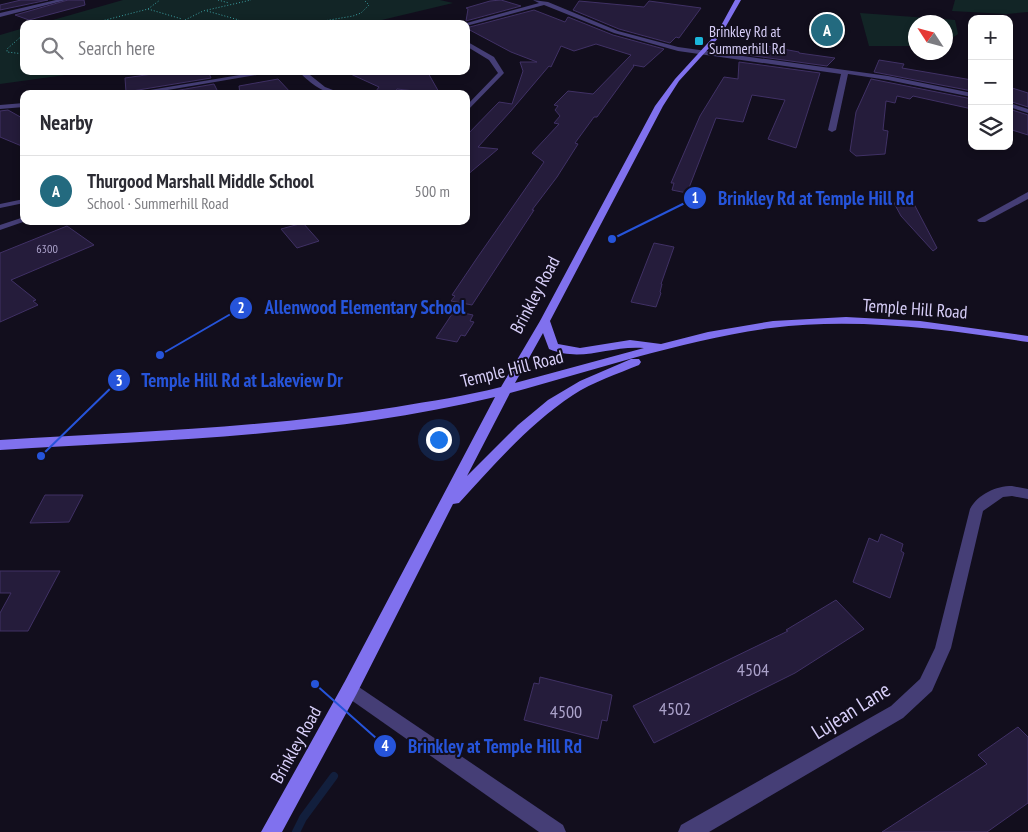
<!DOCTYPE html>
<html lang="en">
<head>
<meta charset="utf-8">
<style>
	body { margin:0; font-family:"PT Sans Narrow",sans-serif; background:#f2f2f3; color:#2b2b33 }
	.controls { position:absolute; right:15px; top:15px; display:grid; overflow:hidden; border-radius:10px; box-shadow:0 2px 8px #0003 }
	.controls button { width:45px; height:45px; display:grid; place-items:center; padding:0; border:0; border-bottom:1px solid #e1e1e2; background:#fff; color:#2b2b33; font:25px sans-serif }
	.compass { position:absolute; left:908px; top:15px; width:45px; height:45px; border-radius:50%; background:#fff; box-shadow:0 2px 8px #0003; rotate:306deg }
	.you { position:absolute; left:438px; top:439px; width:18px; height:18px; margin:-12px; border:4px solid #fff; border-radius:50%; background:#1a73e8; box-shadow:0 0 0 8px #1a73e833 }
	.badge { display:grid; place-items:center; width:32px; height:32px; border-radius:50%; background:#236a7f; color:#fff; font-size:16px; font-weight:700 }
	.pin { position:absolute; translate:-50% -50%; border:2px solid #fff; box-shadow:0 1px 5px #0006 }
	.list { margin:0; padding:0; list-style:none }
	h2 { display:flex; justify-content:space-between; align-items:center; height:65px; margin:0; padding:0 20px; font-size:21px }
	h2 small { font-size:16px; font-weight:400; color:#7c7c81 }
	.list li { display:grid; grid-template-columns:32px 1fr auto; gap:15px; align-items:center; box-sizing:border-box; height:70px; padding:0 20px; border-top:1px solid #e1e1e2 }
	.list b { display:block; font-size:19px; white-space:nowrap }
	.list p { margin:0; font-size:16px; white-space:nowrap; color:#7c7c81 }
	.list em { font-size:16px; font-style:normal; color:#7c7c81 }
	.icon { flex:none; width:28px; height:28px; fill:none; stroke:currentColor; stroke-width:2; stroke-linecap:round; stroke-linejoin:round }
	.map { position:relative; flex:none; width:1028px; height:832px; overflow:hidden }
	.search { position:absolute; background:#fff; box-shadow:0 2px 8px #0003; left:20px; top:20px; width:450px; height:55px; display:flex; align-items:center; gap:12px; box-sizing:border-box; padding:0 18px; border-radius:10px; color:#7c7c81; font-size:19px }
	.panel { position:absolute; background:#fff; box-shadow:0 2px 8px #0003; left:20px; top:90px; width:450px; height:135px; border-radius:10px }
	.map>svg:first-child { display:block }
	.green { fill:#122526 }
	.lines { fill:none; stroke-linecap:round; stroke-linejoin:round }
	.stream { stroke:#121f3d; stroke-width:8 }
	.building { fill:#251c3b; stroke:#403165 }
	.path { stroke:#3b9fa2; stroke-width:1; stroke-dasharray:1 2; stroke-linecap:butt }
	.lane { fill:#453e76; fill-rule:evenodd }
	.street { fill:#453e76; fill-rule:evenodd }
	.secondary { fill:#8071ee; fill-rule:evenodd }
	.poi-dot { fill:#1ab6db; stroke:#120e1d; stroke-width:2 }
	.labels { text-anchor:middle; stroke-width:4; stroke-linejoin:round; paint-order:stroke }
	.far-number-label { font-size:12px; fill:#aba2ca }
	.far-poi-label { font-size:15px; fill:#d8cff9; stroke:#120e1d; text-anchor:start }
	.street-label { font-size:18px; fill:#d8cff9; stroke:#120e1d }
	.near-number-label { font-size:18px; fill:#aba2ca }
	.near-street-label { font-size:21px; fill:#d8cff9; stroke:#120e1d }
	.leader { fill:none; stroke:#2654da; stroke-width:2 }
	.callout-dot { fill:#2654da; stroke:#120e1d; stroke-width:2 }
	.mark-label { font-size:15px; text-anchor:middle; font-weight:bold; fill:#fff }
	.callout-label { font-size:19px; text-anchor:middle; font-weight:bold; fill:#2654da; stroke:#120e1d; stroke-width:4; stroke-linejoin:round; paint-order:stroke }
</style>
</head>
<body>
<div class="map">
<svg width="1028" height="832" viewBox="0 0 1028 832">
	<rect width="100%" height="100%" fill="#120e1d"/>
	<g class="green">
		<path d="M123,0H440L453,3L365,24H39Z"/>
		<path d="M955,0H1028V12L1006,14L952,11Z"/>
		<path d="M860,13L955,20L958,34L946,42V22H916L915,46H869Z"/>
		<path d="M24,28V71H94L0,84V35Z"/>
	</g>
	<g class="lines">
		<path class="stream" d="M296,832L303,818L334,776"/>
	</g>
	<g class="building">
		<path d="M21,0H48L0,10V5Z"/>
		<path d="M68,0H84L85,5L29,20L15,15Z"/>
		<path d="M501,0L521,6L466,21L468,9L466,8L490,1Z"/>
		<path d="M579,1L644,7L649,1L701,8L679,38L676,37L670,43L619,29L573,10Z"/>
		<path d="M534,10L565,22L568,17L613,35L664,49L644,67L633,65L634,66L597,117H594L575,143L578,144L557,177L532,210H534L472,305L451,301L455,296L452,295L477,258L544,162L532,153L559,124L554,123L560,116L555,110L558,106L554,105L568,91L593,94L631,55L596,44L574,51L561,46L551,67L549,66L510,112L478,147L498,149L466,176V136L499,102L512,104L523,71L520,62H537L511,52L466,28Z"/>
		<path d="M756,44L799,52V53L835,58L827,66L740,54Z"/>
		<path d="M879,60L904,64L902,68L972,80V91L874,72Z"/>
		<path d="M739,62L820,73L796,148L768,139L785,100L752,95L743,122L716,118L687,193L672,190L674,183H671L700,116L724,77L738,79Z"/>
		<path d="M173,71H208L211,78L126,92L125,78Z"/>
		<path d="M344,71H427L440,94L397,89L395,92L376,91L379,87Z"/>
		<path d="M278,79L292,94H240L239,86Z"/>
		<path d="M871,79L972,99V109L913,96L910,99L897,96L895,103L886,101L883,130L888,131L885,154L856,156L850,151L856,112Z"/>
		<path d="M214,84L219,94H157Z"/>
		<path d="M1009,87L1028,93V107L1009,101Z"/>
		<path d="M1009,109L1028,115V135L1009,129Z"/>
		<path d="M8,110L24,119V147L0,137V111Z"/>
		<path d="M894,203L914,204L937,248L933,251L901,216Z"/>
		<path d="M303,223L319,241L297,248L281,229Z"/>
		<path d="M67,226L94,245L11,280L36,300L33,301L38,305L0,322V253Z"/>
		<path d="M654,243L674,247L661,284H662L660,292L661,293L656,307L631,302Z"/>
		<path d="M454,311L473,315L470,321L474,322L465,336L461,335L457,342L436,338Z"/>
		<path d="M45,495H83L69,522L30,523Z"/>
		<path d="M881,534L903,544L901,551L904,553L890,598L853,582L869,538L878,542Z"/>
		<path d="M0,571H60L28,631H0V613L11,593H0Z"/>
		<path d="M836,600L864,629L795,673L654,743L633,706L788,631L786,630Z"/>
		<path d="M540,677L612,695L607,721L602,720L598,739L524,720L534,683L539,684Z"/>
		<path d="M1018,727L1028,737V803L987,832H882L987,764L978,755Z"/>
	</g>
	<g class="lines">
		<g class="path">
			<path d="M218,0L229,3"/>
			<path d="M148,9L182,19"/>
			<path d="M207,11L239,20"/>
			<path d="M90,24L148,9L160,0"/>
			<path d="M177,24L203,11L251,0"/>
			<path d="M306,24L353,16L361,13L369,5L364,0"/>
			<path d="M24,34L7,49V52L24,54"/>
		</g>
		<g class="lane">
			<path d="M24,199V203L0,208V204Z"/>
			<path d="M24,217V221H26L0,230V225Z"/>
		</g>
		<g class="street">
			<path d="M56,0H66L0,17V13Z"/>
			<path d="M533,0L548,2L618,31L678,47L888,76L972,93V97L888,80L848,74L836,130L832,132L828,130L841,74L678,51L614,33L544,5L466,26V24H463L539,3Z"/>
			<path d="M466,41L494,57L504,73L466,112V106L498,73L489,60L466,46Z"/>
			<path d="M263,71H280L144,94H126Z"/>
			<path d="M298,71H305L325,87L341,93C325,96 309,82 298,71Z"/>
			<path d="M24,103V107L0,109V105Z"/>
			<path d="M1009,103L1028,109V113L1009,107Z"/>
			<path d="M1028,192V199L985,222H979L977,220Z"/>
			<path d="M1012,486L1028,489V499L1012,496L1003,497L983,511L951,648L932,691L903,718L709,832H678L681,825L891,706L920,679L935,648L970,509C978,494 996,486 1012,486Z"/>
			<path d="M350,681L563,825L566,832H539L344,695L341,689L344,683Z"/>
		</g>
		<path class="secondary" d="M735,0H741L721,35L679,81L663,106L550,321L558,344L580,348L630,340L661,344L708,332L773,321L846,317L920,321L1028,336V342C944,329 856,317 771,328C682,340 596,370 510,393L467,476L518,425L548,400L580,381L631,359H639L641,362L639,365C617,374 593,382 573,395C529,424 494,465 459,503L453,504L356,695L282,832H261L344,683L495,397C333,436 166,440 0,450V440C132,432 265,428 396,407C431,401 466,396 501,387L540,321L655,106L675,79L717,33ZM543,333L549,349C583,363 609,345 644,348L515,383Z"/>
	</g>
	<rect class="poi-dot" x="694" y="36" width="10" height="10" rx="2.5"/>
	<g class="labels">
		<g class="far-number-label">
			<text x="47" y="253">6300</text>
		</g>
		<g class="far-poi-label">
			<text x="709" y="37">Brinkley Rd at<tspan x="709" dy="17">Summerhill Rd</tspan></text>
		</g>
		<g class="street-label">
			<text transform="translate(535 295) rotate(-62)" y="6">Brinkley Road</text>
			<text transform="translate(915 309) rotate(4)" y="6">Temple Hill Road</text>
			<text transform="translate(512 369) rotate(-14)" y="6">Temple Hill Road</text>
			<text transform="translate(296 745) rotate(-61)" y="6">Brinkley Road</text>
		</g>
		<g class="near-number-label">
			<text x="753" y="676">4504</text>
			<text x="675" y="715">4502</text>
			<text x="566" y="718">4500</text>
		</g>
		<g class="near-street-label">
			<text transform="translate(851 711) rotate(-32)" y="7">Lujean Lane</text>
		</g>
	</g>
	<path class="leader" d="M612 239L695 198M160 355L241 308M41 456L119 380M315 684L385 746"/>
	<g class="callout-dot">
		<circle cx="612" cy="239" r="5"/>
		<circle cx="160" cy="355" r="5"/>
		<circle cx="41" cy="456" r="5"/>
		<circle cx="315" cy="684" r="5"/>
		<circle cx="695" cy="198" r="12"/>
		<circle cx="241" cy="308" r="12"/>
		<circle cx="119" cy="380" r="12"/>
		<circle cx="385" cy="746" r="12"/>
	</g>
	<g class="mark-label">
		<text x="695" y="203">1</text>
		<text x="241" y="313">2</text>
		<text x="119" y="386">3</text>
		<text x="385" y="751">4</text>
	</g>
	<g class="callout-label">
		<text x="816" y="205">Brinkley Rd at Temple Hill Rd</text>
		<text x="365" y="314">Allenwood Elementary School</text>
		<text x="242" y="387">Temple Hill Rd at Lakeview Dr</text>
		<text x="495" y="753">Brinkley at Temple Hill Rd</text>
	</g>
</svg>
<div class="controls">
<button>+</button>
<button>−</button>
<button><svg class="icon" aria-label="layers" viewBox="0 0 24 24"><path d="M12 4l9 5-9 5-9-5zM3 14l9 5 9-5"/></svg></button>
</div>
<svg class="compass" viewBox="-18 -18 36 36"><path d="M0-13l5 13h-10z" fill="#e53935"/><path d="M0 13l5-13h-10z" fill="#7c7c81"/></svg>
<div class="you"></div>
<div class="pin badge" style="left:827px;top:30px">A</div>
<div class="search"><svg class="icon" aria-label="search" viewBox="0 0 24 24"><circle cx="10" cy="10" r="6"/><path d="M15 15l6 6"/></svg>Search here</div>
<section class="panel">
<h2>Nearby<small></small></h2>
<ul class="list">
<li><span class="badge">A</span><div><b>Thurgood Marshall Middle School</b><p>School · Summerhill Road</p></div><em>500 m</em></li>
</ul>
</section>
</div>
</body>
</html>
